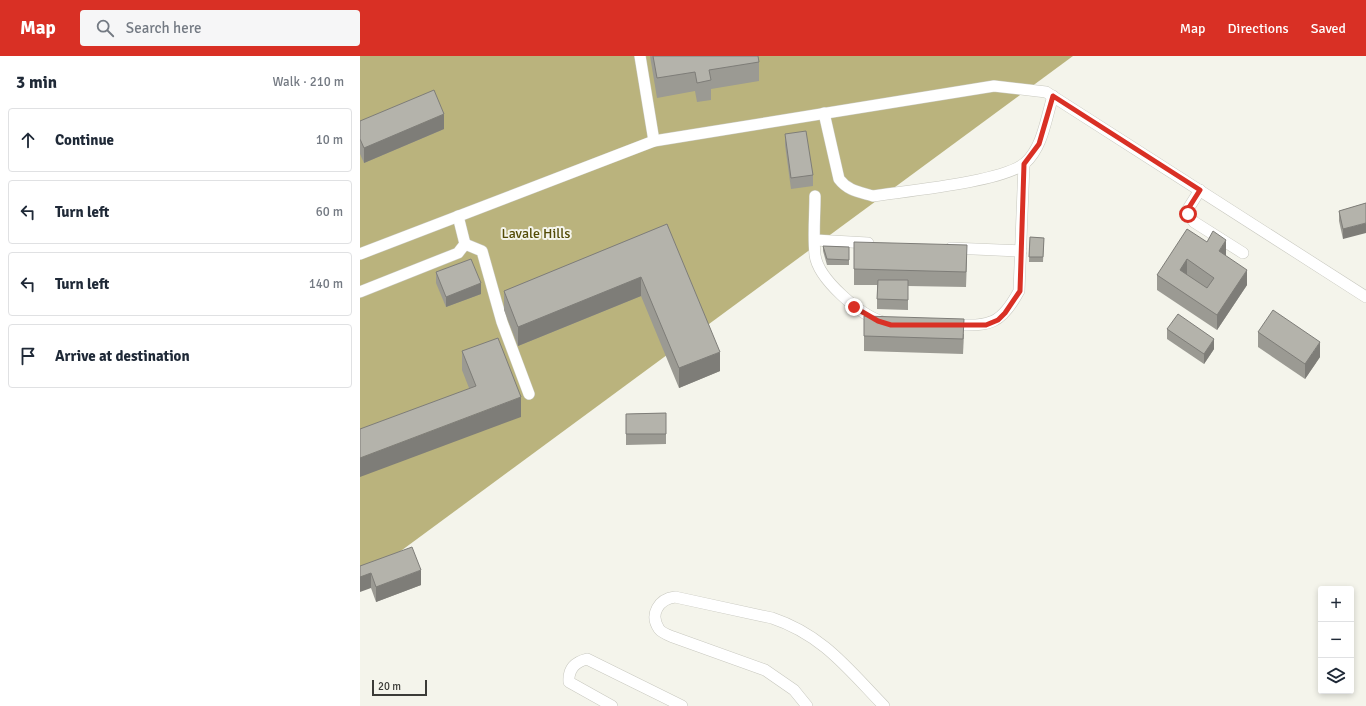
<!DOCTYPE html>
<html lang="en">
<head>
<meta charset="utf-8">
<style>
	body { margin:0; font-family:Signika,sans-serif; background:#f6f6f7; color:#1f2937 }
	.controls { position:absolute; right:12px; bottom:12px; display:grid; overflow:hidden; border-radius:4px; box-shadow:0 2px 6px #0003 }
	.controls button { width:36px; height:36px; display:grid; place-items:center; padding:0; border:0; border-bottom:1px solid #e0e1e3; background:#fff; color:#1f2937; font:20px sans-serif }
	.scale { position:absolute; left:12px; bottom:10px; width:55px; box-sizing:border-box; padding-left:4px; border:2px solid #3b3b37; border-top:0; font-size:11px; line-height:14px; white-space:nowrap; color:#3b3b37; -webkit-text-stroke:3px #f4f4eb; paint-order:stroke }
	.stop { position:absolute; width:12px; height:12px; margin:-9px; border:3px solid #d93025; border-radius:50%; background:#fff }
	.stop.end { background:#d93025; border-color:#fff; box-shadow:0 1px 4px #0008 }
	.list { margin:0; padding:0; list-style:none }
	h2 { display:flex; justify-content:space-between; align-items:center; height:52px; margin:0; padding:0 16px; font-size:17px }
	h2 small { font-size:13px; font-weight:400; color:#747a83 }
	.list li { display:grid; grid-template-columns:26px 1fr auto; gap:12px; align-items:center; box-sizing:border-box; height:64px; margin:0 8px 8px; padding:0 8px; border:1px solid #e0e1e3; border-radius:4px }
	.list b { display:block; font-size:15px; white-space:nowrap }
	.list em { font-size:13px; font-style:normal; color:#747a83 }
	.icon { flex:none; width:22px; height:22px; fill:none; stroke:currentColor; stroke-width:2; stroke-linecap:round; stroke-linejoin:round }
	.map { position:relative; flex:none; width:1006px; height:650px; overflow:hidden }
	header { display:flex; align-items:center; gap:24px; box-sizing:border-box; height:56px; padding:0 20px; background:#d93025; color:#fff }
	header strong { font-size:19px }
	nav { display:flex; gap:22px; margin-inline-start:auto; font-size:14px }
	.search { width:280px; height:36px; background:#f6f6f7; display:flex; align-items:center; gap:10px; box-sizing:border-box; padding:0 14px; border-radius:4px; color:#747a83; font-size:15px }
	main { display:flex }
	aside { flex:1; background:#fff }
	.map>svg:first-child { display:block }
	.forest { fill:#bab37d }
	.lines { fill:none; stroke-linecap:round; stroke-linejoin:round }
	.lane-casing { stroke:#c8c8bf; stroke-width:12 }
	.lane { stroke:#fff; stroke-width:11 }
	.wall { fill:#9b9a93 }
	.shaded-wall { fill:#7e7d78 }
	.building { fill:#b4b3ab; stroke:#7e7d78; fill-rule:evenodd }
	.route { stroke:#d93025; stroke-width:5 }
	.labels { text-anchor:middle; stroke-width:4; stroke-linejoin:round; paint-order:stroke }
	.park-label { font-size:14px; fill:#534b06; stroke:#f4f4eb }
</style>
</head>
<body>
<header>
<strong>Map</strong>
<div class="search"><svg class="icon" aria-label="search" viewBox="0 0 24 24"><circle cx="10" cy="10" r="6"/><path d="M15 15l6 6"/></svg>Search here</div>
<nav><a>Map</a><a>Directions</a><a>Saved</a></nav>
</header>
<main>
<aside>
<h2>3 min<small>Walk · 210 m</small></h2>
<ul class="list">
<li><svg class="icon" aria-label="ahead" viewBox="0 0 24 24"><path d="M12 20V5M6 11l6-6 6 6"/></svg><div><b>Continue</b></div><em>10 m</em></li>
<li><svg class="icon" aria-label="left" viewBox="0 0 24 24"><path d="M17 20v-9H6M10 6l-5 5 5 5"/></svg><div><b>Turn left</b></div><em>60 m</em></li>
<li><svg class="icon" aria-label="left" viewBox="0 0 24 24"><path d="M17 20v-9H6M10 6l-5 5 5 5"/></svg><div><b>Turn left</b></div><em>140 m</em></li>
<li><svg class="icon" aria-label="arrive" viewBox="0 0 24 24"><path d="M6 21V4h12l-3 4 3 4H6"/></svg><div><b>Arrive at destination</b></div></li>
</ul>
</aside>
<div class="map">
<svg width="1006" height="650" viewBox="0 0 1006 650">
	<rect width="100%" height="100%" fill="#f4f4eb"/>
	<path class="forest" d="M0,0H713L0,525Z"/>
	<g class="lines">
		<defs>
			<g id="lane">
				<path d="M280,0L294,85"/>
				<path d="M464,57L479,123C488,135 500,136 513,140C545,135 643,126 665,107C683,91 686,62 693,40"/>
				<path d="M840,134L828,153V158L834,166L883,197"/>
				<path d="M455,140C455,159 453,180 455,199C458,223 500,259 523,266"/>
				<path d="M455,184L508,187"/>
				<path d="M105,188L122,195L142,266L169,338"/>
				<path d="M591,192L661,195"/>
				<path d="M0,198L294,85L634,30L686,36L1006,241"/>
				<path d="M0,236L98,197L105,188L98,160"/>
				<path d="M590,269C628,269 639,272 659,235L664,108"/>
				<path d="M252,650L209,626C208,613 215,606 227,603L322,650"/>
				<path d="M447,650L434,634L405,614L313,581C308,579 302,577 299,573C289,558 299,543 315,541L412,562C463,579 488,613 524,650"/>
			</g>
		</defs>
		<use href="#lane" class="lane-casing"/>
		<use href="#lane" class="lane"/>
	</g>
	<g class="wall">
		<path d="M290,0H398L399,6V25L351,33V44L337,46L335,35L297,42Z"/>
		<path d="M0,65L84,73L4,107L0,98Z"/>
		<path d="M425,78L453,119V130L431,133L425,89Z"/>
		<path d="M1006,147L983,183L979,165V155Z"/>
		<path d="M307,168L360,315L319,332L281,240L158,290L144,254V235Z"/>
		<path d="M670,181L684,182L683,206H669Z"/>
		<path d="M847,186L866,199V200L887,229L857,274L797,234V219Z"/>
		<path d="M463,190L489,191V209H467L463,195Z"/>
		<path d="M607,204L606,231L548,230V254L517,253V229H494V213Z"/>
		<path d="M76,216L121,238L86,251L76,227Z"/>
		<path d="M807,273L854,293L844,308L807,283Z"/>
		<path d="M898,276L960,301L945,323L898,291Z"/>
		<path d="M604,278L603,298L504,295V280Z"/>
		<path d="M102,295L161,361L109,332L102,314Z"/>
		<path d="M306,357V388L266,389V358Z"/>
		<path d="M0,510L61,529L16,546L11,532Z"/>
	</g>
	<g class="shaded-wall">
		<path d="M84,58V73L4,107V92Z"/>
		<path d="M1006,167V177L983,183V173Z"/>
		<path d="M866,184V199L859,210V195Z"/>
		<path d="M827,203V219L820,214Z"/>
		<path d="M887,214V229L857,274V259Z"/>
		<path d="M281,221V240L158,290V271Z"/>
		<path d="M121,227V238L86,251V241Z"/>
		<path d="M854,283V293L844,308V298Z"/>
		<path d="M960,286V301L945,323V308Z"/>
		<path d="M360,296V315L319,332V312Z"/>
		<path d="M161,341V361L0,421V402Z"/>
		<path d="M61,514V529L16,546V531Z"/>
		<path d="M11,517V532L0,536V521Z"/>
	</g>
	<g class="building">
		<path d="M293,0H398L399,6L349,14L351,24L337,27L335,16L297,22Z"/>
		<path d="M74,34L84,58L4,92L0,83V65Z"/>
		<path d="M446,75L453,119L431,122L425,78Z"/>
		<path d="M1006,147V167L983,173L979,155Z"/>
		<path d="M307,168L360,296L319,312L281,221L158,271L144,235Z"/>
		<path d="M827,173L847,186L853,175L866,184L859,195L887,214L857,259L797,219ZM827,203L854,222L847,232L820,214Z"/>
		<path d="M670,181L684,182L683,201H669Z"/>
		<path d="M494,186L607,189L606,216L494,213Z"/>
		<path d="M463,190L489,191V204L467,203Z"/>
		<path d="M111,203L121,227L86,241L76,216Z"/>
		<path d="M518,224H548V244L517,243Z"/>
		<path d="M913,254L960,286L945,308L898,276Z"/>
		<path d="M818,258L854,283L844,298L807,273Z"/>
		<path d="M504,260L604,263L603,283L504,280Z"/>
		<path d="M138,282L161,341L0,402V373L116,330L102,295Z"/>
		<path d="M306,357V378H266V358Z"/>
		<path d="M52,491L61,514L16,531L11,517L0,521V510Z"/>
	</g>
	<g class="lines">
		<path class="route" d="M494,251L518,265L531,269H626L638,264L645,257L660,235L664,108L679,88L693,40L840,134L828,153V158"/>
	</g>
	<g class="labels">
		<g class="park-label">
			<text x="176" y="182">Lavale Hills</text>
		</g>
	</g>
</svg>
<div class="controls">
<button>+</button>
<button>−</button>
<button><svg class="icon" aria-label="layers" viewBox="0 0 24 24"><path d="M12 4l9 5-9 5-9-5zM3 14l9 5 9-5"/></svg></button>
</div>
<div class="scale">20 m</div>
<div class="stop" style="left:828px;top:158px"></div>
<div class="stop end" style="left:494px;top:251px"></div>
</div>
</main>
</body>
</html>
